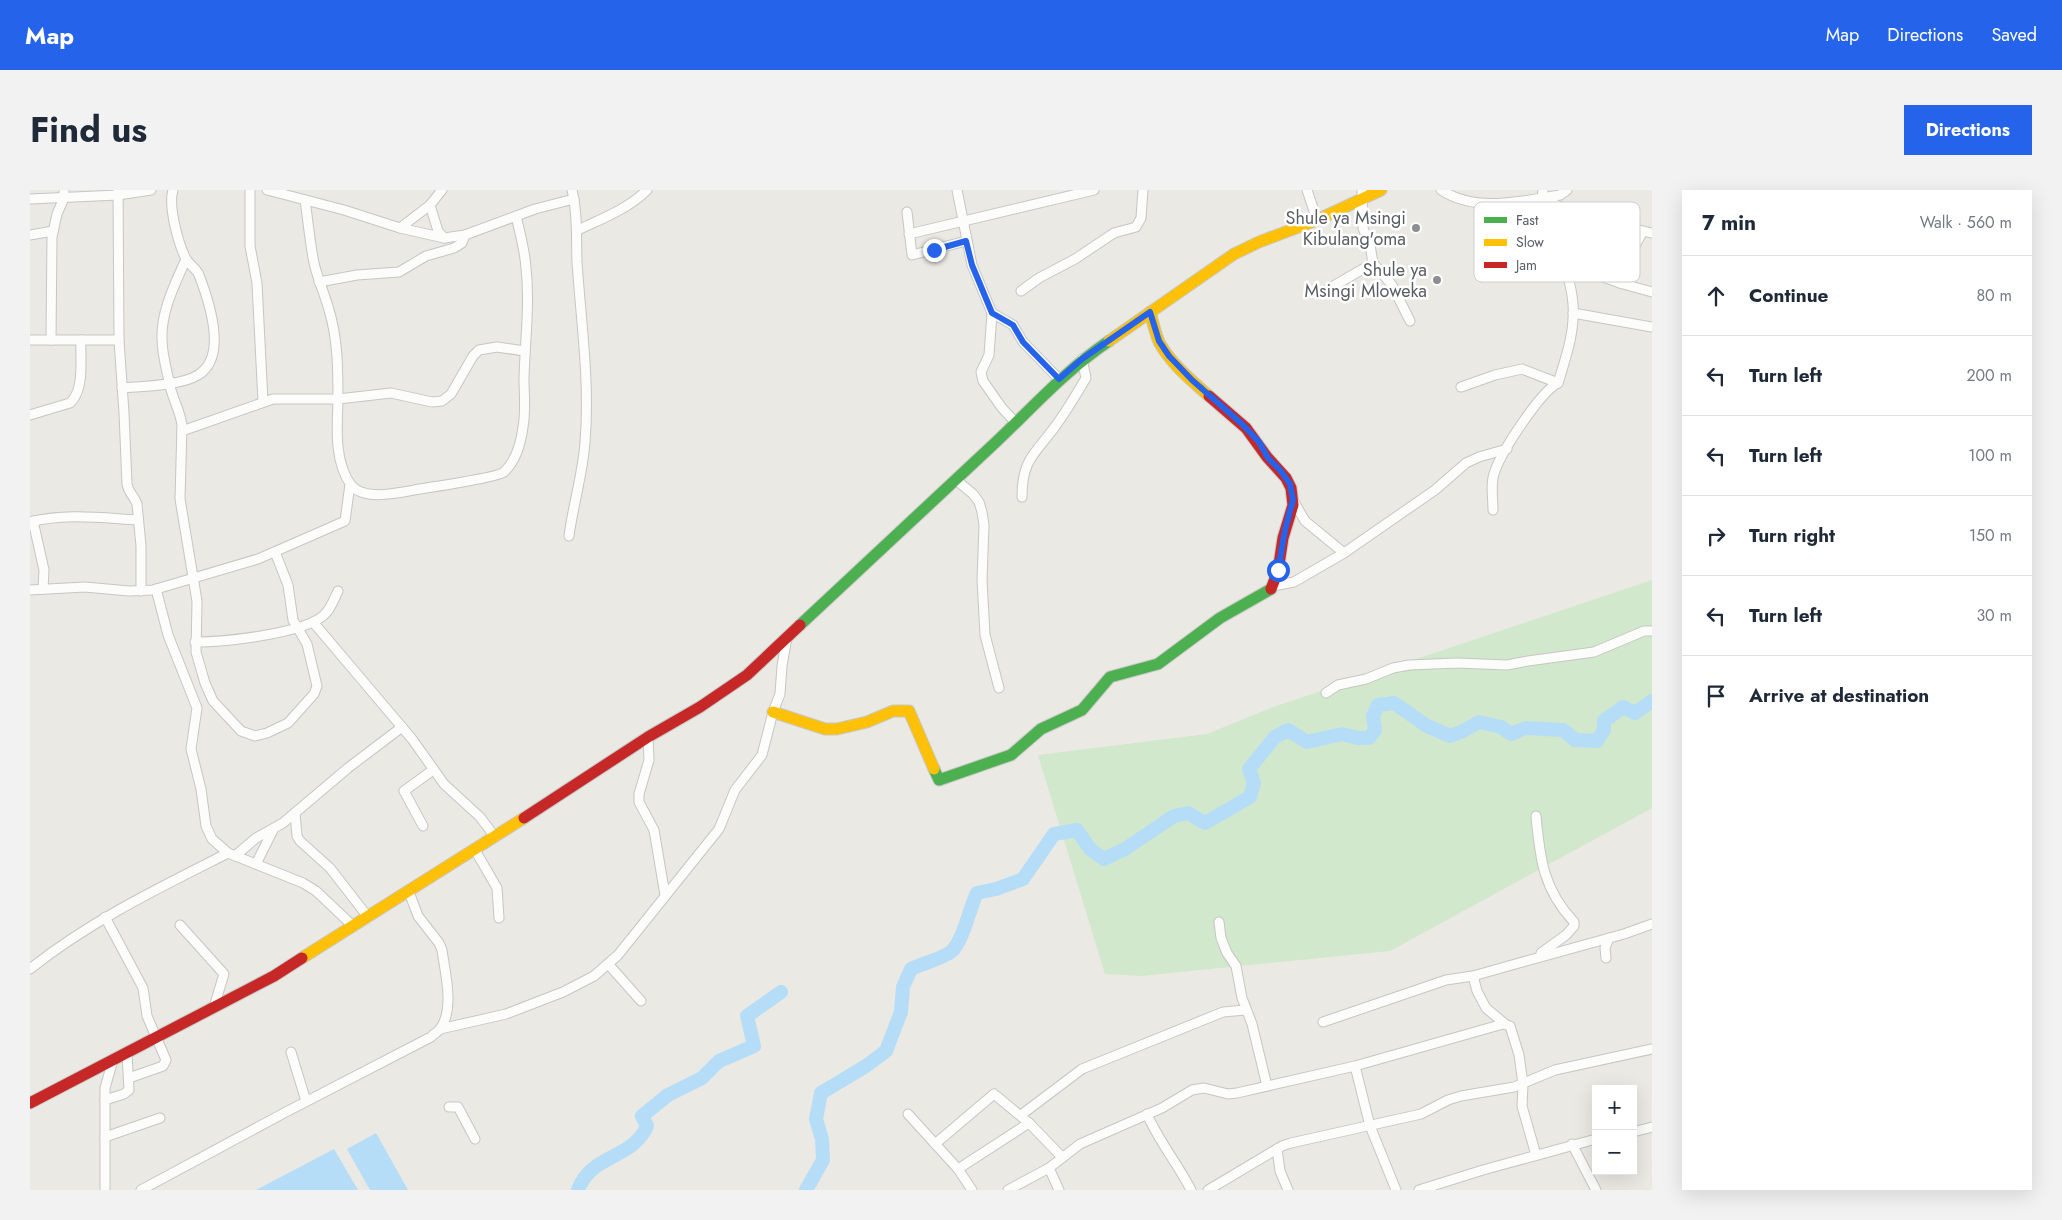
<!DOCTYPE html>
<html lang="en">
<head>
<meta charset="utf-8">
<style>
	body { margin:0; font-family:Jost,sans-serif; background:#f2f2f3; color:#1f2937 }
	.controls { position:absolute; right:15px; bottom:15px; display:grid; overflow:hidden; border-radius:0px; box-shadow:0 5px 20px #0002 }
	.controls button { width:45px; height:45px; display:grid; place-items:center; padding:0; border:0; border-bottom:1px solid #e0e1e3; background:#fff; color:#1f2937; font:25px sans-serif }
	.stop { position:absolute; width:15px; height:15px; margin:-11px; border:4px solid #2563eb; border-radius:50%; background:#fff }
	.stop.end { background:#2563eb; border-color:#fff; box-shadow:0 1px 5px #0008 }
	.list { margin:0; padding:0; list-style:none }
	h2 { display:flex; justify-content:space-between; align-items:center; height:65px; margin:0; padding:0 20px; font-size:21px }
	h2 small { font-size:16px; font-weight:400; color:#747a83 }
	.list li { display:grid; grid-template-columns:32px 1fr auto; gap:15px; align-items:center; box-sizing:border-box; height:80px; padding:0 20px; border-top:1px solid #e0e1e3 }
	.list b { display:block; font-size:19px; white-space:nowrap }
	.list em { font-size:16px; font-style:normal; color:#747a83 }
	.icon { flex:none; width:28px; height:28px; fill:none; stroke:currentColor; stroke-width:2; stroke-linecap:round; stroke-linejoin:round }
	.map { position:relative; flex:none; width:1622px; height:1000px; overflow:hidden; border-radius:0px }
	header { display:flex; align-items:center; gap:30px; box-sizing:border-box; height:70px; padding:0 25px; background:#2563eb; color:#fff }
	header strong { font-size:24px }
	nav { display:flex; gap:28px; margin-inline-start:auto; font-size:18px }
	.intro { display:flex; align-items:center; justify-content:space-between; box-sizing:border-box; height:120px; padding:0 30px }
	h1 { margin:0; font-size:35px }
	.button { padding:12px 22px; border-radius:0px; background:#2563eb; color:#fff; font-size:18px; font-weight:700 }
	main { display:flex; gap:30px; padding:0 30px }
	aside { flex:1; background:#fff; border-radius:0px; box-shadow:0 5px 20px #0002 }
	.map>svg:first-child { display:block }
	.green { fill:#d1e8cc }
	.water { fill:#b6ddf7 }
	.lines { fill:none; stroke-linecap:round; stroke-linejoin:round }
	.river { stroke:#b6ddf7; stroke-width:14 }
	.street-casing { stroke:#c6c6c5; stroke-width:11 }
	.fast-casing { stroke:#c7c8c7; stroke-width:13 }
	.slow-casing { stroke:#c7c8c7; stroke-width:13 }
	.jam-casing { stroke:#c7c8c7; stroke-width:13 }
	.street { stroke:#fcfcfb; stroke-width:9 }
	.fast { stroke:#4caf50; stroke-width:11 }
	.slow { stroke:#ffc107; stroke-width:11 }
	.jam { stroke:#c62828; stroke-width:11 }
	.route { stroke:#2563eb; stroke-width:6 }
	.poi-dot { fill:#8c8f90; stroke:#fff; stroke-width:2 }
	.labels { text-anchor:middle; stroke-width:5; stroke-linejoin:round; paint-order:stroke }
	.poi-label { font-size:18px; fill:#595e63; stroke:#fff; text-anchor:end }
	.key { fill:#fff; stroke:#cdcfd0; stroke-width:1 }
	.key-label { font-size:14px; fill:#595e63 }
</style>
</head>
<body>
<header>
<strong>Map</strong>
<nav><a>Map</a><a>Directions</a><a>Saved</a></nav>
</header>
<div class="intro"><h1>Find us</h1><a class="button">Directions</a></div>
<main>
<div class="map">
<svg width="1622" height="1000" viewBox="0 0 1622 1000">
	<rect width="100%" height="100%" fill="#eae9e3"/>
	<path class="green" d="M1622,390V618L1360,761L1111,786L1075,784L1008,565L1177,544L1243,517Z"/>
	<g class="water">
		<path d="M346,943L378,1000H340L317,959Z"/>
		<path d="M304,959L328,1000H226Z"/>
	</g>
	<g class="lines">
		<g class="river">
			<path d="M548,1000C562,963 602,970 617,936L612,926L638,905L672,888L689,871L724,856L717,826L751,802"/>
			<path d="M776,1000L793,970L792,949L786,929L791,903L836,876L856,861L871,822L873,797L881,779C891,774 914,768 922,761C934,749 939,719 947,703L966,699L993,689L1024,644L1047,640L1060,659L1074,669L1095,659L1144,626L1158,623L1175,633L1220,607L1224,593L1219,579L1245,547L1258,540L1277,552L1312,544L1328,548H1339L1345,540L1343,526L1348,515L1364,513L1397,536L1420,546L1433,541L1449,532L1471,537L1481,544L1496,538L1533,540L1545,550L1567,551L1574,540V531L1593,517L1605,523L1622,511"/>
		</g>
		<defs>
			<g id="street">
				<path d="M88,0L89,150L94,223L97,294C98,302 104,306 107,314L111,356V401"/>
				<path d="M220,0V56L227,93L233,212"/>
				<path d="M237,0L314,20L370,38L414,48L435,45L505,19L544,9"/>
				<path d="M927,0L942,75L962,123L959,165L951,182L953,191L972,218L986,233"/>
				<path d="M1277,0L1287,30"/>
				<path d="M1332,0L1333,38L1340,55L1343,73L1362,95L1380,131"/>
				<path d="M1411,0C1446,23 1491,11 1530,5L1537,0"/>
				<path d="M1513,0L1512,8C1547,26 1583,35 1622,43"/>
				<path d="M0,9L88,5L121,0"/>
				<path d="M275,10C278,31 280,53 284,73C288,90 295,105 299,120C308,149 308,181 308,211C307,237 304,272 321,295C334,312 372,302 390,299C403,297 469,287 474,282C486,271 491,252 493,237C496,221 494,204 494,188C495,151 500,115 496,78C495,61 490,43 486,26"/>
				<path d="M400,15L408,41L414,48"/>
				<path d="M877,22L882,65L936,51"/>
				<path d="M370,38L400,15L412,0"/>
				<path d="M548,40C571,29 598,19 617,0"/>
				<path d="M879,44L1064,0"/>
				<path d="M0,45L23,41"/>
				<path d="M156,69C145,94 131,121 132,149C132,163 136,178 139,191C141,206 150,220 152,235L150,309L167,411L166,462L175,493L183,511L211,541L225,546L237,543L258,533L284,504L287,496L277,454L263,430L258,395L245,362"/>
				<path d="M1533,73L1593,94L1622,102"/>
				<path d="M289,92L327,85L369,82L396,66L424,58L432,53L435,45"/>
				<path d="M1590,93L1601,63L1613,41"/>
				<path d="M991,101L1009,88L1045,69L1084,43L1106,37L1111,28L1113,0"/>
				<path d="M1295,101L1343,73"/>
				<path d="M962,123L983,135L993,152L1029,189"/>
				<path d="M1543,123L1622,137"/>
				<path d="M0,150H89"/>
				<path d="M21,150L22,47L27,24L34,8V0"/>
				<path d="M1431,197L1465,185L1492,179L1528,193"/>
				<path d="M92,198C113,196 150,196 168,185C198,167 179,111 169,85C166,78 158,74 155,67C148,52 138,16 143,0"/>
				<path d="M0,225L40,213C55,199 50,170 51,150"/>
				<path d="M152,241L243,209H308L361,203L402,212L412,211L421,204L443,166L449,160L467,157L495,161"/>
				<path d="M925,289L943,304L949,312L952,322L954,335L952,390L955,445L969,498"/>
				<path d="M992,307C992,270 1004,265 1024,238C1036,222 1046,205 1056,188L1052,169"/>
				<path d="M1263,310L1275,331L1314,363"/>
				<path d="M1463,320C1463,308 1460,292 1465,281C1472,261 1510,202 1528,193C1536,167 1545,142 1543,114C1541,84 1521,39 1512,8"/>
				<path d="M3,331L14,380L13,399"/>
				<path d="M0,332C35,323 72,328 108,330"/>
				<path d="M539,346C543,315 553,283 555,252C560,192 551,132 547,72C546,48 548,24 542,0"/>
				<path d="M1243,396L1264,392L1314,363L1405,300L1436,273L1449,267L1477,259"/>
				<path d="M126,399L138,445L167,518L161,559L171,599L176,636L182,649L198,663L273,693L286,701L323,736"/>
				<path d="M0,400L55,397L99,401L123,400L228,369L315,331L320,294"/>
				<path d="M283,432L382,549L414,594L450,627L465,647"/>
				<path d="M165,452C194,452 273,444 294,425C301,419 304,409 308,401"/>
				<path d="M1296,503L1308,495L1336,489L1363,478L1379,475L1427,473L1477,475L1498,471L1564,462L1614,441H1622"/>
				<path d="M618,547L619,570L609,604V612L624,640L635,705"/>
				<path d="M265,623L267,646L270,651L300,678L338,727"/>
				<path d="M1506,626C1510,669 1513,699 1544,732V736L1536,745L1511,763"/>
				<path d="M393,636L374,601L403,580"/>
				<path d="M445,660L467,698L469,728"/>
				<path d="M205,666L226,648L253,633L318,578L372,537"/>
				<path d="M226,674L243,640"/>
				<path d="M75,727L113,798L117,826L136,870L133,876L99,888"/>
				<path d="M1189,732L1191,748L1197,763L1206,776L1212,808L1222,834L1237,896"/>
				<path d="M150,735L194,784L184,817"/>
				<path d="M1576,768L1575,758L1579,748"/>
				<path d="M579,775L611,811"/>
				<path d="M0,779C60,731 129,698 198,663"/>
				<path d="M1443,786L1447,801L1456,818L1475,834"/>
				<path d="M1293,832L1416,790L1443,786L1489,773L1594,744L1622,734"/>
				<path d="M410,839L476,824L533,802L564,786L588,765L689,639L705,600L732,565L743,522L750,504L752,476L757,447"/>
				<path d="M261,862L276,911"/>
				<path d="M1325,876L1340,936L1366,1000"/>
				<path d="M75,910L94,904L99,900L97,864"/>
				<path d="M419,917H428L445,949"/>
				<path d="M878,924L928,979L942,1000"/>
				<path d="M1117,924C1129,952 1148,974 1161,1000"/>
				<path d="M991,925L1052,879L1193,822L1216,820"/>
				<path d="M1603,942L1622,937"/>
				<path d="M75,947L130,928"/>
				<path d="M905,954L964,904L999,933L1032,967"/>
				<path d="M1542,954L1566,1000"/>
				<path d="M1247,959L1250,981L1258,1000"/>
				<path d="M1019,978L1029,1000"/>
				<path d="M928,979L999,933"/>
				<path d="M75,1000V898L83,870"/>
				<path d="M111,1000L254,923L401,847C403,844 408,842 410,839C425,819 415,783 412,760L409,753L388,726L379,702"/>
				<path d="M978,1000L1019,978L1050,954L1132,918L1162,900L1174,898L1198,904L1207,903L1325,876L1473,834L1480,836L1489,865L1493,894L1492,916L1506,965"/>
				<path d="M1178,1000L1252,956L1261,953L1391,924L1418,910L1431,906L1484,897L1525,880L1622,859"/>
				<path d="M1389,1000L1453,980L1566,949"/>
			</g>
			<g id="fast">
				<path d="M770,435C835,374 901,313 966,252C1003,217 1036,180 1079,151"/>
				<path d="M904,579L909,590L981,565L1011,539L1052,520L1080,487L1128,474L1190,428L1241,399"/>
			</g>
			<g id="slow">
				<path d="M1120,122C1123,132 1125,143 1129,152C1141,174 1161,190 1179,206"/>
				<path d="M1079,151L1204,64L1229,52L1287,30L1351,0"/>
				<path d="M743,522L795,539H807L837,532L863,521H879L904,579"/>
				<path d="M272,768L494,628"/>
			</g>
			<g id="jam">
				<path d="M1179,206L1216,238L1237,267L1256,288L1261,298L1263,315L1253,348L1248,381L1241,399"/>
				<path d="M494,628L618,547L670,517L717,485L770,435"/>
				<path d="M0,913L244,786L272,768"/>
			</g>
		</defs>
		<use href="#street" class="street-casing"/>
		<use href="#fast" class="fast-casing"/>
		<use href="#slow" class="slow-casing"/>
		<use href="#jam" class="jam-casing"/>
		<use href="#street" class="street"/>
		<use href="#fast" class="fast"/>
		<use href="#slow" class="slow"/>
		<use href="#jam" class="jam"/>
	</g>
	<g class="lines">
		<path class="route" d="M904,60L936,51L942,75L962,123L983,135L993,152L1029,189L1052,169L1120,122L1129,151L1139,166L1162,190L1212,234L1229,252L1238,268L1250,280L1260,294L1263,310L1255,340L1248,380"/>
	</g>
	<g class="poi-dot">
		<circle cx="1386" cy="38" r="5"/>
		<circle cx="1407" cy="90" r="5"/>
	</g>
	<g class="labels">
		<g class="poi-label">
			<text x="1376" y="34">Shule ya Msingi<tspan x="1376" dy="21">Kibulang'oma</tspan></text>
			<text x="1397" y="86">Shule ya<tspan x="1397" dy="21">Msingi Mloweka</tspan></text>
		</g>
	</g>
	<rect x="1444" y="12" width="166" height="80" rx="8" class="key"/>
	<rect x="1454" y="27" width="23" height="6" fill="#4caf50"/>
	<rect x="1454" y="49" width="23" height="7" fill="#ffc107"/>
	<rect x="1454" y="72" width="23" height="6" fill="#c62828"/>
	<g class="key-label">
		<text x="1486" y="35">Fast</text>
		<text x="1486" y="57">Slow</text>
		<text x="1486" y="80">Jam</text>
	</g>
</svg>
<div class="controls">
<button>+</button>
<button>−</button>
</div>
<div class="stop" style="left:1248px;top:380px"></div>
<div class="stop end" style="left:904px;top:60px"></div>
</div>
<aside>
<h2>7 min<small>Walk · 560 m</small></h2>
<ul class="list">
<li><svg class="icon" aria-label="ahead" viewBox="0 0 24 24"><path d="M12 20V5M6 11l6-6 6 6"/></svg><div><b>Continue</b></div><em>80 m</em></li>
<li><svg class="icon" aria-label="left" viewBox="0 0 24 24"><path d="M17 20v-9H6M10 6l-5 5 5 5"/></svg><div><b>Turn left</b></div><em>200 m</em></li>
<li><svg class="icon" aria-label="left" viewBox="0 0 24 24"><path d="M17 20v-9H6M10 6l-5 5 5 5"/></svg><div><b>Turn left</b></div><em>100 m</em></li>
<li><svg class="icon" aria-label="right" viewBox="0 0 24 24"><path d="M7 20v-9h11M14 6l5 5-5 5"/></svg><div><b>Turn right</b></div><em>150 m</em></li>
<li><svg class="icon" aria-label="left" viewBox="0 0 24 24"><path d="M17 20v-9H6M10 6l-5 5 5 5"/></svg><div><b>Turn left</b></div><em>30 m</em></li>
<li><svg class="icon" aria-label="arrive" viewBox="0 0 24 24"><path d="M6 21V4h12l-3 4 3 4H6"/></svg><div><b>Arrive at destination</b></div></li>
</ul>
</aside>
</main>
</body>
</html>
